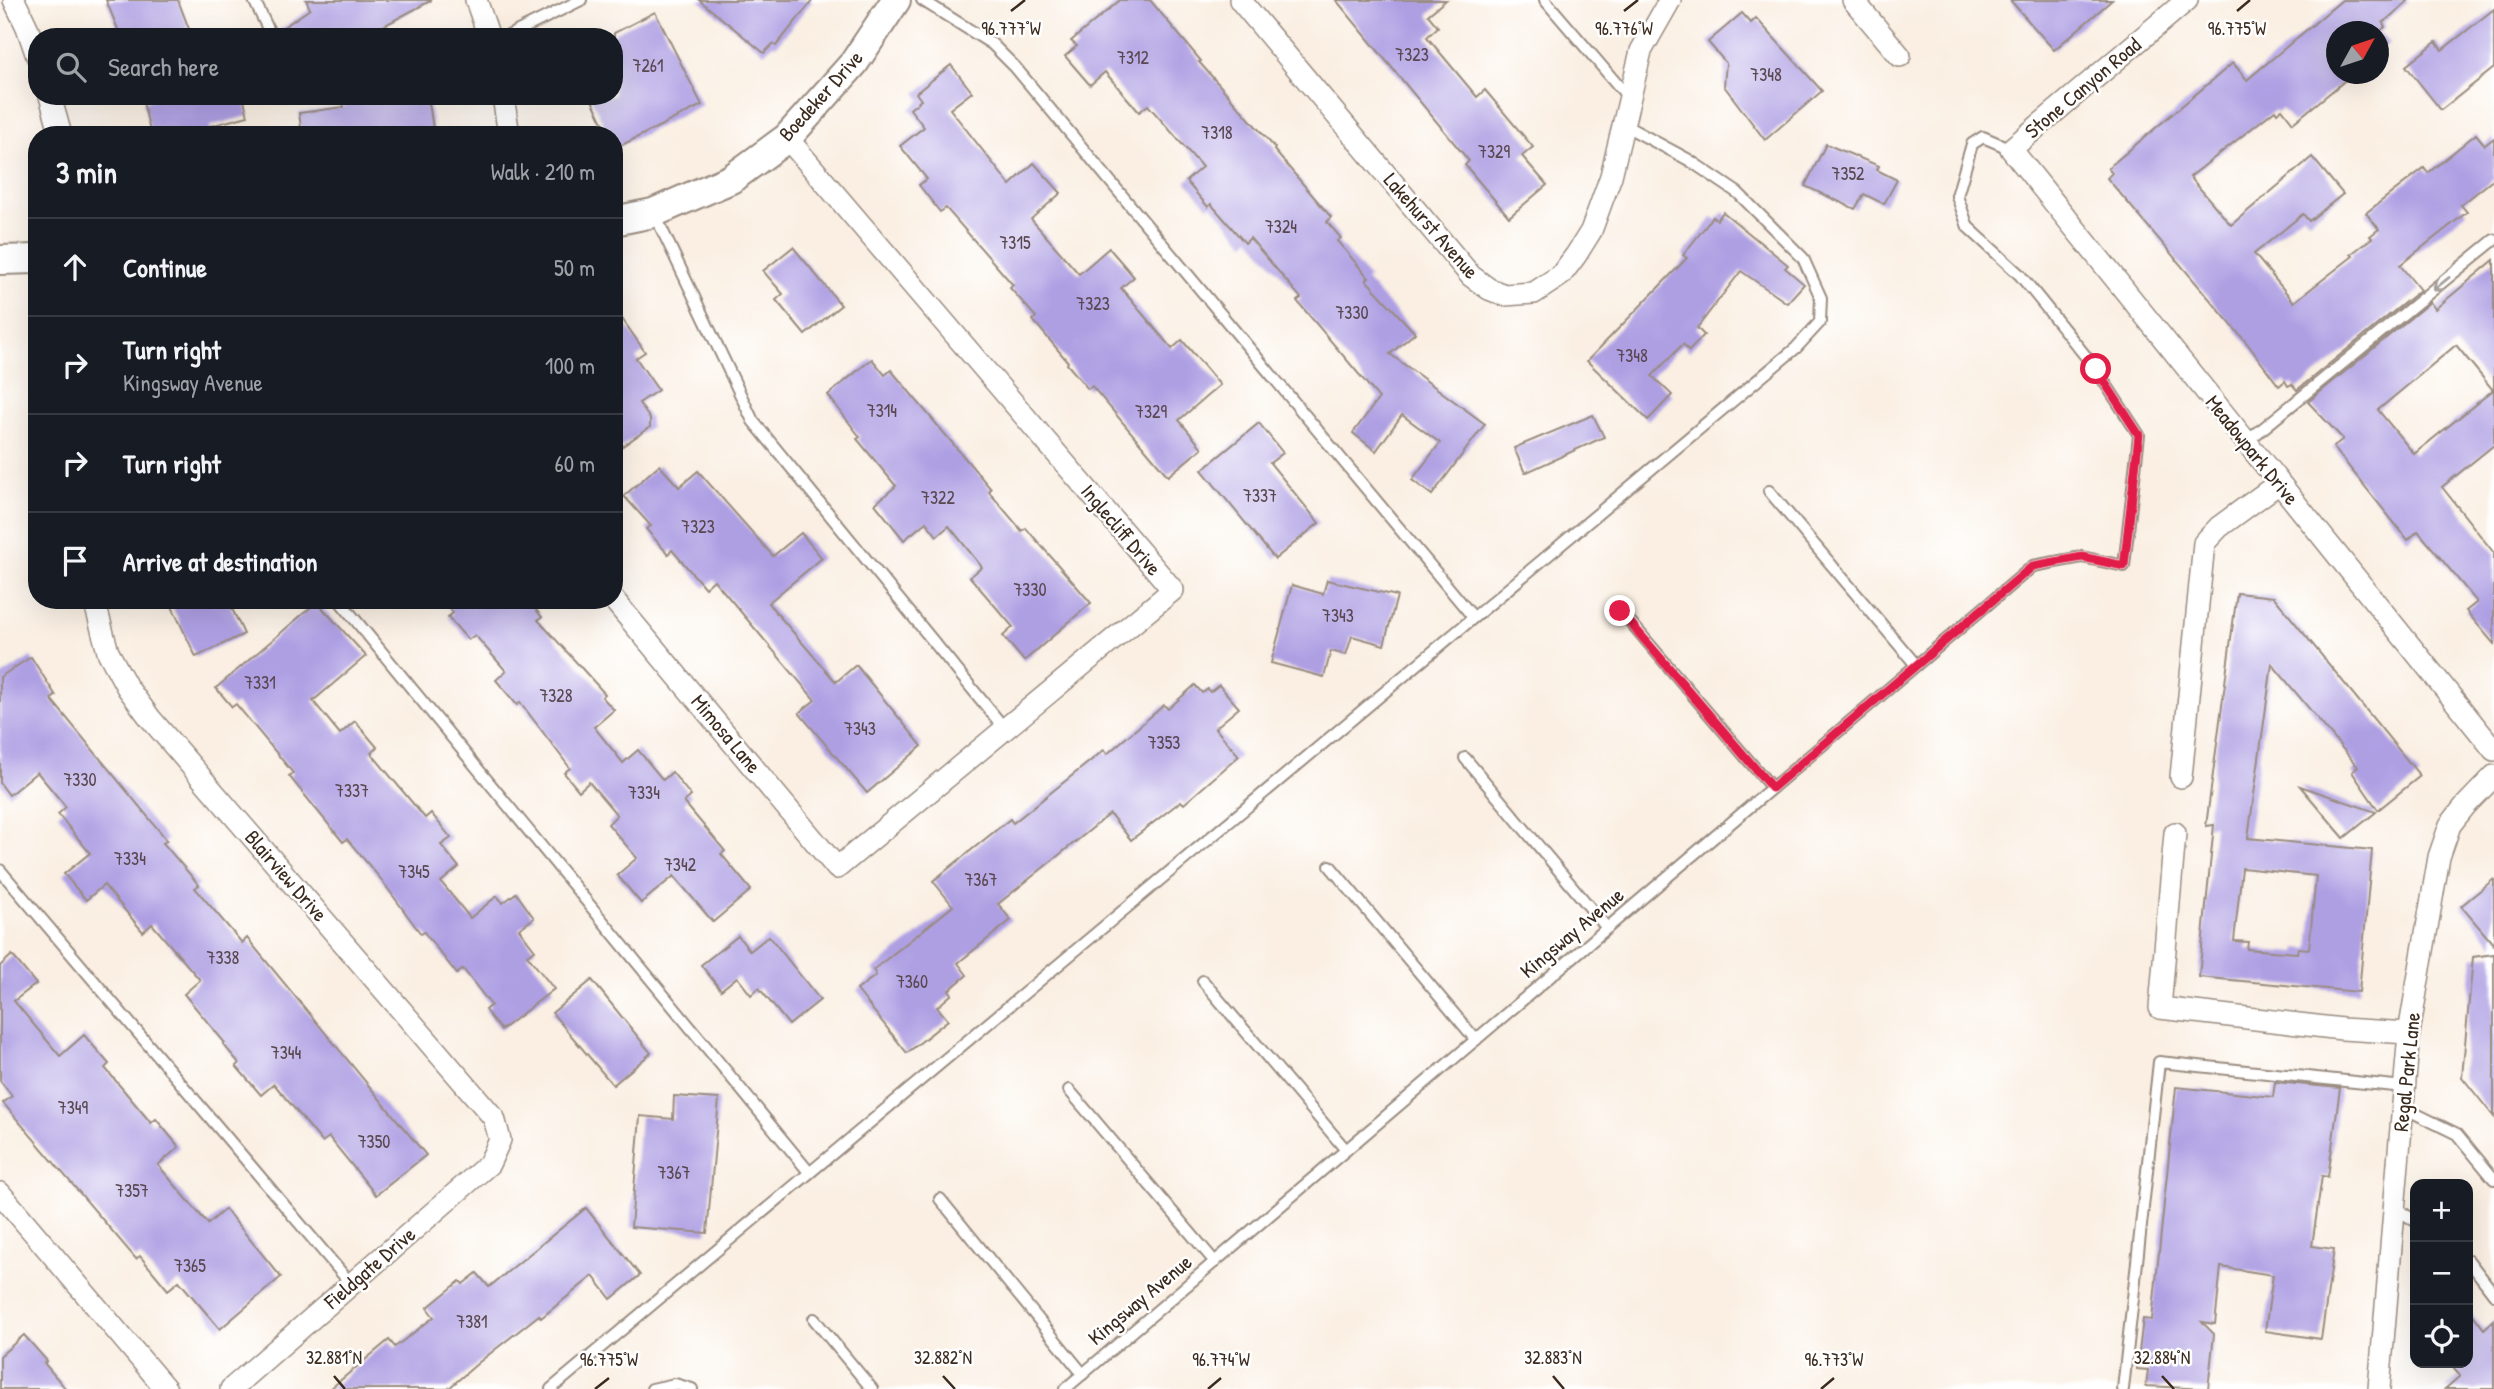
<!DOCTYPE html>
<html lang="en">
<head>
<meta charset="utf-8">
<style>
	body { margin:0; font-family:"Patrick Hand",sans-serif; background:#20242c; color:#f1f3f6 }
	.controls { position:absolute; right:21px; bottom:21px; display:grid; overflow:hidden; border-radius:14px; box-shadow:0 7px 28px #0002 }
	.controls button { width:63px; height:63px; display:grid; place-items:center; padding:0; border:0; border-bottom:2px solid #363941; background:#171b24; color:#f1f3f6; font:35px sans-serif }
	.compass { position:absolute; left:2326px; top:21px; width:63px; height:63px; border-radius:50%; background:#171b24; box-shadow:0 7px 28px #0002; rotate:50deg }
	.stop { position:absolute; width:21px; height:21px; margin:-16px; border:5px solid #e11d48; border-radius:50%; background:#fff }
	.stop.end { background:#e11d48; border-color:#fff; box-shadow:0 2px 7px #0008 }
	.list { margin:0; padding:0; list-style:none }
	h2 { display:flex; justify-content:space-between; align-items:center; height:91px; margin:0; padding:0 28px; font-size:30px }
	h2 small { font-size:23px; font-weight:400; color:#9ea1a6 }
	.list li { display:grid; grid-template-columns:46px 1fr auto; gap:21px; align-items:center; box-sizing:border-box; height:98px; padding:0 28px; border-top:2px solid #363941 }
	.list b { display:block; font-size:26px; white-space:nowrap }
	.list p { margin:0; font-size:23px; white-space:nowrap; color:#9ea1a6 }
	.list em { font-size:23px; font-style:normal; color:#9ea1a6 }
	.icon { flex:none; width:38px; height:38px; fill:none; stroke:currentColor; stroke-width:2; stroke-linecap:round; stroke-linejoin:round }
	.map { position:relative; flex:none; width:2494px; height:1389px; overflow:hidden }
	.search { position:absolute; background:#171b24; box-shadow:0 7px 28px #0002; left:28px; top:28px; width:595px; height:77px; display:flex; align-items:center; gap:18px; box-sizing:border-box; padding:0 24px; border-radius:28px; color:#9ea1a6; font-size:26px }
	.panel { position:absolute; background:#171b24; box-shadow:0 7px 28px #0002; left:28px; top:126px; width:595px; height:483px; border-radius:28px }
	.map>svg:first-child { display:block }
	.building { fill:#ae9fe3; fill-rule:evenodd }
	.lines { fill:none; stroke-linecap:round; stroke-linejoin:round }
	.service-casing { stroke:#9a8c80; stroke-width:14 }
	.minor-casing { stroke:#9a8c80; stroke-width:24 }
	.tertiary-casing { stroke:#9a8c80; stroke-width:32 }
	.service { stroke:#fff; stroke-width:10 }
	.minor { stroke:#fff; stroke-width:21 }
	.tertiary { stroke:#fff; stroke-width:28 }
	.oneway { stroke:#a79f9a }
	.route { stroke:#e11d48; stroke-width:9 }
	.ticks { fill:none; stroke:#3b2a1e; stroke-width:2.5 }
	.labels { text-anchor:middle; stroke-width:5; stroke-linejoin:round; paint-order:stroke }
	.number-label { font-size:18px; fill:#58474f }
	.street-label { font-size:21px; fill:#3b2a1e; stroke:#fff }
	.ticks-label { font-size:18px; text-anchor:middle; fill:#3b2a1e; stroke:#fff; stroke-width:5; stroke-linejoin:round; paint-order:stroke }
</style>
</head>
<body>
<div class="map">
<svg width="2494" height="1389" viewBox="0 0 2494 1389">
	<rect width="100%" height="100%" fill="#fff"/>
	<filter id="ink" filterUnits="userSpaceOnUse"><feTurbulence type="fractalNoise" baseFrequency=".0143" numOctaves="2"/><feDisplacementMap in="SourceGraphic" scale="14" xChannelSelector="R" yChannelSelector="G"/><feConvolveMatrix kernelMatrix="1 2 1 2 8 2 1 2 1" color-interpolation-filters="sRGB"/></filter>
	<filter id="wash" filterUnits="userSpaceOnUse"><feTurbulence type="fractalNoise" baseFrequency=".00686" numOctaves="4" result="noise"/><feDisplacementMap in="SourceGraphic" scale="28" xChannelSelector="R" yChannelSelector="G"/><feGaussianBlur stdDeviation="1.57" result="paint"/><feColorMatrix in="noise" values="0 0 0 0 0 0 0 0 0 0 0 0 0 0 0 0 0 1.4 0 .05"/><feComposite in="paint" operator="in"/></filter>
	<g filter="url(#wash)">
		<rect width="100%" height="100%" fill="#faefe2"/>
		<g id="blocks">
			<g class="building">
				<path d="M106,0H178L192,37H121Z"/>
				<path d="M306,0H432L363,37H280L278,31L310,9Z"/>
				<path d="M699,0H813L776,46L773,44L764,53Z"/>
				<path d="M1120,0H1150L1201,61L1199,62L1275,148L1274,150L1331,217L1327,222L1341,238L1337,241L1369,278L1366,280L1415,333L1390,354L1485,424L1432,495L1412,480L1440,443L1402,415L1376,451L1353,433L1379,398L1297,301L1301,298L1250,238L1245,243L1211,204L1208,207L1186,181L1202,167L1148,105L1139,112L1105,72L1090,85L1065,56L1077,46L1071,41Z"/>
				<path d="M1336,0H1446L1428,15L1438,27L1427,37L1477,97L1485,90L1533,147L1522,156L1547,185L1509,217L1465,165L1469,161Z"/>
				<path d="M2010,0H2112L2054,50Z"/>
				<path d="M2342,0H2409L2383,23L2385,27L2379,32L2389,43L2378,52V32H2336V74H2353L2293,123L2282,109L2277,113L2275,110L2190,177L2231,225L2312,157L2343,194L2309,221L2303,214L2254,254L2294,302L2353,256L2351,254L2372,238L2370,236L2379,229L2366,213L2424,168L2428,173L2476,134L2485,145L2494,138V179L2461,205L2467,212L2400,265L2420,290L2297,390L2292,384L2288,386L2285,381L2279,386L2246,342L2107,178L2112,173L2108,168L2233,63L2247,80Z"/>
				<path d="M2494,9V68L2441,110L2406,66L2436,42L2442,50Z"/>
				<path d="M655,12L702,105L616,148L614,135H609L590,96H614V33Z"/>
				<path d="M1742,13L1751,23L1756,18L1822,91L1765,140L1724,86L1726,63L1708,42Z"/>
				<path d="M951,65L972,92L950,109L1010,185L1034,163L1061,193L1031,219L1079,274L1109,248L1134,277L1121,288L1172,349L1182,340L1220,385L1179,420L1202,448L1168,476L1092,386L1088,389L1067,364L1068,362L1033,320L1036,317L1010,288L1013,285L946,208L940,212L919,185L927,179L900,146L924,127L910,109L921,100L916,93Z"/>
				<path d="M162,96H243L248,116L210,126L212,135H151L143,102Z"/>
				<path d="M342,96H428L434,135H302L299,113L344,107Z"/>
				<path d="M1826,144L1879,166L1877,170L1897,180L1884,204L1864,194L1855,209L1805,186Z"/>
				<path d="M1723,212L1788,265L1785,268L1804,284L1787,303L1741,271L1697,328L1704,335L1689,351L1683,344L1652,376L1672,395L1648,420L1587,361L1687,258L1683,255L1713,217L1717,220Z"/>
				<path d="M793,247L841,305L805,335L776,300L783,294L763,271Z"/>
				<path d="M2494,260V445L2442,487L2494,553V644L2466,611L2477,602L2418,531L2408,540L2333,447L2343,439L2308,402L2430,302L2435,309ZM2456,345L2493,390L2414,454L2378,410Z"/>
				<path d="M614,307L645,352L636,358L658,390L639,403L650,419V427L614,452Z"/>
				<path d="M872,359L885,375L891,370L991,489L989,492L1022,531L1026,528L1091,603L1024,661L1003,636L1013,627L970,577L982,567L949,526L937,536L926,522L904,540L875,504L896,486L857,439L860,437L828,395Z"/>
				<path d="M1593,415L1604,437L1525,473L1514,448Z"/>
				<path d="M1259,423L1283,453L1270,463L1319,523L1275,559L1202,470Z"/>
				<path d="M659,465L679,487L698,471L773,556L801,533L822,558L768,603L836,682L856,665L922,746L867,793L799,713L815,700L714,580L705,588L672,550L668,554L646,529L651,526L624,496Z"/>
				<path d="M1327,580L1397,596L1384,645L1352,636L1346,655L1331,651L1324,677L1271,663L1292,585L1323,594Z"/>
				<path d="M2237,593L2274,597L2420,776L2378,810L2352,772L2358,767L2272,664L2248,838L2372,850L2359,992L2199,977L2214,825L2206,826ZM2242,868L2316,876L2309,949L2298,948L2297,953L2247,949L2248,942L2234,941Z"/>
				<path d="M169,600H228L244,634L196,657Z"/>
				<path d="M443,600H528L542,617L538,620L605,694L602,697L614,710L594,727L623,763L638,750L663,780L672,772L691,796L684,802L725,851L721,854L751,890L713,922L674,876L641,903L617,875L637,858L608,824L617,815L589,782L579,791L564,773L570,768L520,702L517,705L496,680L506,671L475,635L468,640L448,617L453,613Z"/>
				<path d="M317,602L366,656L313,701L340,734L355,721L377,747L371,753L425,818L431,813L451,838L441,845L459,867L441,882L470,918L497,896L503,903L516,893L534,918L519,929L535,950L527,955L554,989L501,1030L485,1010L491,1005L463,969L457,974L424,932L421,934L380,878L347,839L343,842L289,776L293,773L236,704L232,707L216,688Z"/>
				<path d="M31,657L56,696L51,699L167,840L163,843L199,885L195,888L242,943L247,938L426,1155L376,1195L329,1137L322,1142L274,1084L261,1095L236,1066L239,1063L223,1044L225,1043L184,994L200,980L152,924L143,932L104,885L86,900L64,874L90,853L58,814L66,807L37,772L9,795L0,783V677Z"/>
				<path d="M1195,685L1202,693L1208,689L1210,692L1219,685L1239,708L1215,728L1239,756L1184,804L1181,801L1131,840L1110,814L998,904L1011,920L958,963L967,975L949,990L952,994L937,1007L948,1020L907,1053L857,990L876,975L873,970L953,906L933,881L1010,819L1013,823L1104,750L1107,754L1164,705L1168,709Z"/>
				<path d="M2300,786L2376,812L2344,838Z"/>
				<path d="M2494,879V945L2461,906Z"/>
				<path d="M738,936L750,951L769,936L820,1000L789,1025L759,988L751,995L737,977L721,990L701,965Z"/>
				<path d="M2494,954V1117L2462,1077L2473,957Z"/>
				<path d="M12,955L36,984L14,1001L60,1056L84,1035L109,1064L105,1068L151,1123L156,1119L179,1147L158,1165L208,1224L225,1209L281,1277L220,1329L179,1281L168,1290L140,1256L136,1259L3,1103L12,1096L0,1081V966Z"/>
				<path d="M592,980L651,1053L613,1085L552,1013Z"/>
				<path d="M2275,1082L2340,1088L2328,1177L2322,1176L2312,1246L2334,1249L2321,1339L2265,1331L2273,1275L2221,1267L2215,1324L2202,1322L2214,1334L2208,1389L2146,1386L2148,1370L2137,1369L2143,1319L2152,1320L2176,1087L2273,1097Z"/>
				<path d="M674,1096L719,1099L707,1233L631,1227L640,1116L673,1119Z"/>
				<path d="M586,1208L640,1275L611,1299L593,1276L541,1318L539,1315L478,1363L448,1389H330L389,1340L395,1347L434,1317L427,1308L460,1281L463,1284L477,1273L489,1287Z"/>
				<path d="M2468,1308L2484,1329L2494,1320V1389H2445L2460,1376L2449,1363H2468Z"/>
				<path d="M24,1335L47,1361L44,1363L66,1389H0V1356Z"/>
			</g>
		</g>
	</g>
	<g filter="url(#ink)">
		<use href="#blocks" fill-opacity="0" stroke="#9a8c80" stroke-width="2"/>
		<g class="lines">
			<defs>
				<g id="service">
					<path d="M254,0L272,37"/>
					<path d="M922,0L992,44L1015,67L1473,617"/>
					<path d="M1545,0L1628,97"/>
					<path d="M506,37L581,0"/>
					<path d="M655,215L753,421L1005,729"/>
					<path d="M2245,443L2494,240"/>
					<path d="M1769,491L1916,665"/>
					<path d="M339,600L809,1172"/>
					<path d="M1621,611L1772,788"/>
					<path d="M1465,758L1607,928"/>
					<path d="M1330,866L1476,1040"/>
					<path d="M0,870L351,1284"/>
					<path d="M1203,981L1346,1150"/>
					<path d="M1069,1090L1215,1262"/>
					<path d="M2402,1107L2457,1134L2494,1179"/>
					<path d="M940,1199L1083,1374"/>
					<path d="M2394,1207L2415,1221"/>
					<path d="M2468,1260L2494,1294"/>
					<path d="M814,1319L872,1389"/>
					<path d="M551,1389L1796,348L1820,322L1821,298L1803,258L1738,193L1689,160L1624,125"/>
					<path d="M652,1389L675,1384L692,1389"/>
					<path d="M1065,1389L2033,566L2082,557L2124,566L2139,435L2096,369L2020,275L1968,227L1957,196L1972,144L1983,137L2011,149"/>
					<path d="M2123,1389L2159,1062L2404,1087"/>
				</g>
				<g id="minor">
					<path d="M14,0L27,27L37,56"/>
					<path d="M476,0L489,37"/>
					<path d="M1240,0L1471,276L1489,289L1504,295L1534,293L1561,275L1576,255L1591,231L1611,176L1641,51L1670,0"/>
					<path d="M1853,0L1900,56"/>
					<path d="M2187,0L2011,149L2494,750"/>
					<path d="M50,96L61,135"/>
					<path d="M503,96L509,135"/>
					<path d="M94,600L108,652L127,687L150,718L494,1118L500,1140L489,1164L231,1389"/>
					<path d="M614,600L837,868L1173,590L787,138"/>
					<path d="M2181,777L2204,543L2219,527L2279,483"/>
					<path d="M2175,833L2160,1008L2342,1029L2409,1033"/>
					<path d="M0,1193L166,1389"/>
					<path d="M2379,1389L2409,1033L2439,857L2450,825L2465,806L2494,776"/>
				</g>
				<g id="tertiary">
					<path d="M614,221L653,213L731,179L787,138L854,63L896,0"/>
					<path d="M0,260L37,259"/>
				</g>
			</defs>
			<use href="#service" class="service-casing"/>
			<use href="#minor" class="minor-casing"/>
			<use href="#tertiary" class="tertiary-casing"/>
			<use href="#service" class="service"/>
			<use href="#minor" class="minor"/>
			<use href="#tertiary" class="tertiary"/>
		</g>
		<defs><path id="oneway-shaft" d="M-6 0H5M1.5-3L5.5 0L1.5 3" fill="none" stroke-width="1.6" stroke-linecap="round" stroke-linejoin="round" transform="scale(1.75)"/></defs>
		<use class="oneway" href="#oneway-shaft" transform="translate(2441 284) rotate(141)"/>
	</g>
	<g class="lines" filter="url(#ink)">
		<path class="route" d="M1620,611L1772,788L2033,566L2082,557L2124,566L2139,435L2096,369"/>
	</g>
	<path class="ticks" d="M1011,11L1025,0M1624,11L1638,0M2237,11L2250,0M334,1376L345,1389M943,1376L955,1389M1553,1376L1564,1389M2162,1376L2174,1389M595,1389L609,1378M1208,1389L1221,1378M1821,1389L1834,1378"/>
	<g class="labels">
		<g class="number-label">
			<text x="1412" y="61">7323</text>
			<text x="1133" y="64">7312</text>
			<text x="648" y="72">7261</text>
			<text x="1766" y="81">7348</text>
			<text x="1217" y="139">7318</text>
			<text x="1494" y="158">7329</text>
			<text x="1848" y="180">7352</text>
			<text x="1281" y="233">7324</text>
			<text x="1015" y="249">7315</text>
			<text x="1093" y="310">7323</text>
			<text x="1352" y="319">7330</text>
			<text x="1632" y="362">7348</text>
			<text x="882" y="417">7314</text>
			<text x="1151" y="418">7329</text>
			<text x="1260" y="502">7337</text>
			<text x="938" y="504">7322</text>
			<text x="698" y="533">7323</text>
			<text x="1030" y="596">7330</text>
			<text x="1338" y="622">7343</text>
			<text x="260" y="689">7331</text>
			<text x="556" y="702">7328</text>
			<text x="860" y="735">7343</text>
			<text x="1164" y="749">7353</text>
			<text x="80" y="786">7330</text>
			<text x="352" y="797">7337</text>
			<text x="644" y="799">7334</text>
			<text x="130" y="865">7334</text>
			<text x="680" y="871">7342</text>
			<text x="414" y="878">7345</text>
			<text x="981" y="886">7367</text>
			<text x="223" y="964">7338</text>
			<text x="912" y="988">7360</text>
			<text x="286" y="1059">7344</text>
			<text x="73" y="1114">7349</text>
			<text x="374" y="1148">7350</text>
			<text x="674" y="1179">7367</text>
			<text x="132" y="1197">7357</text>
			<text x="190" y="1272">7365</text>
			<text x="472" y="1328">7381</text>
		</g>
		<g class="street-label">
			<text transform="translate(2083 88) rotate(-40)" y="7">Stone Canyon Road</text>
			<text transform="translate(821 96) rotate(-48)" y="7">Boedeker Drive</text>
			<text transform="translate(1431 226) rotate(49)" y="7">Lakehurst Avenue</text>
			<text transform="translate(2252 450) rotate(51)" y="7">Meadowpark Drive</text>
			<text transform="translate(1121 530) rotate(50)" y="7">Inglecliff Drive</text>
			<text transform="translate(726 734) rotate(50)" y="7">Mimosa Lane</text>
			<text transform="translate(286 876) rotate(49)" y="7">Blairview Drive</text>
			<text transform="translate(1572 933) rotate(-40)" y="7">Kingsway Avenue</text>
			<text transform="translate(2407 1072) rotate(-84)" y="7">Regal Park Lane</text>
			<text transform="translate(370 1268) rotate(-41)" y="7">Fieldgate Drive</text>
			<text transform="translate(1140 1300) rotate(-40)" y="7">Kingsway Avenue</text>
		</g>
	</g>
	<g class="ticks-label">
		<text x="1624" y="35">96.776°W</text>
		<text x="2237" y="35">96.775°W</text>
		<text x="1011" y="35">96.777°W</text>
		<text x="334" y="1364">32.881°N</text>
		<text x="943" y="1364">32.882°N</text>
		<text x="1553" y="1364">32.883°N</text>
		<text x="2162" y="1364">32.884°N</text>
		<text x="609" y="1366">96.775°W</text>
		<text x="1221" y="1366">96.774°W</text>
		<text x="1834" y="1366">96.773°W</text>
	</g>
</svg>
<div class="controls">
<button>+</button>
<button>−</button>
<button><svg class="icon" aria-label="locate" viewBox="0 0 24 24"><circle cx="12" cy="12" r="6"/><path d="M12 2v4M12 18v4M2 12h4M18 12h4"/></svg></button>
</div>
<svg class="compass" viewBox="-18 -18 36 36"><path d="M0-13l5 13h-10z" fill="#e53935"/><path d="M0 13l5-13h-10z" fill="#9ea1a6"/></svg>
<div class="stop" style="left:2096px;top:369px"></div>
<div class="stop end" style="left:1620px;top:611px"></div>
<div class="search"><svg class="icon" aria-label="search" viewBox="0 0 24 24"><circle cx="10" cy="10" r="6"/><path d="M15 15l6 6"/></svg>Search here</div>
<section class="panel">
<h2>3 min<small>Walk · 210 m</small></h2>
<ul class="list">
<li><svg class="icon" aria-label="ahead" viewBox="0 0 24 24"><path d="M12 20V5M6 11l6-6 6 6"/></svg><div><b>Continue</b></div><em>50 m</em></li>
<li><svg class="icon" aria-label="right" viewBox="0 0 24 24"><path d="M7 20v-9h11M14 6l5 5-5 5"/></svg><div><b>Turn right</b><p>Kingsway Avenue</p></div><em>100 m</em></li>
<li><svg class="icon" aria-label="right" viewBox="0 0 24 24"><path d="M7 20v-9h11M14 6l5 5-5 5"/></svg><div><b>Turn right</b></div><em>60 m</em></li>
<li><svg class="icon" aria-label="arrive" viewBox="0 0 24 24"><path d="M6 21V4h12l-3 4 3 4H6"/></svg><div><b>Arrive at destination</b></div></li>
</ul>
</section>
</div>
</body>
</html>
